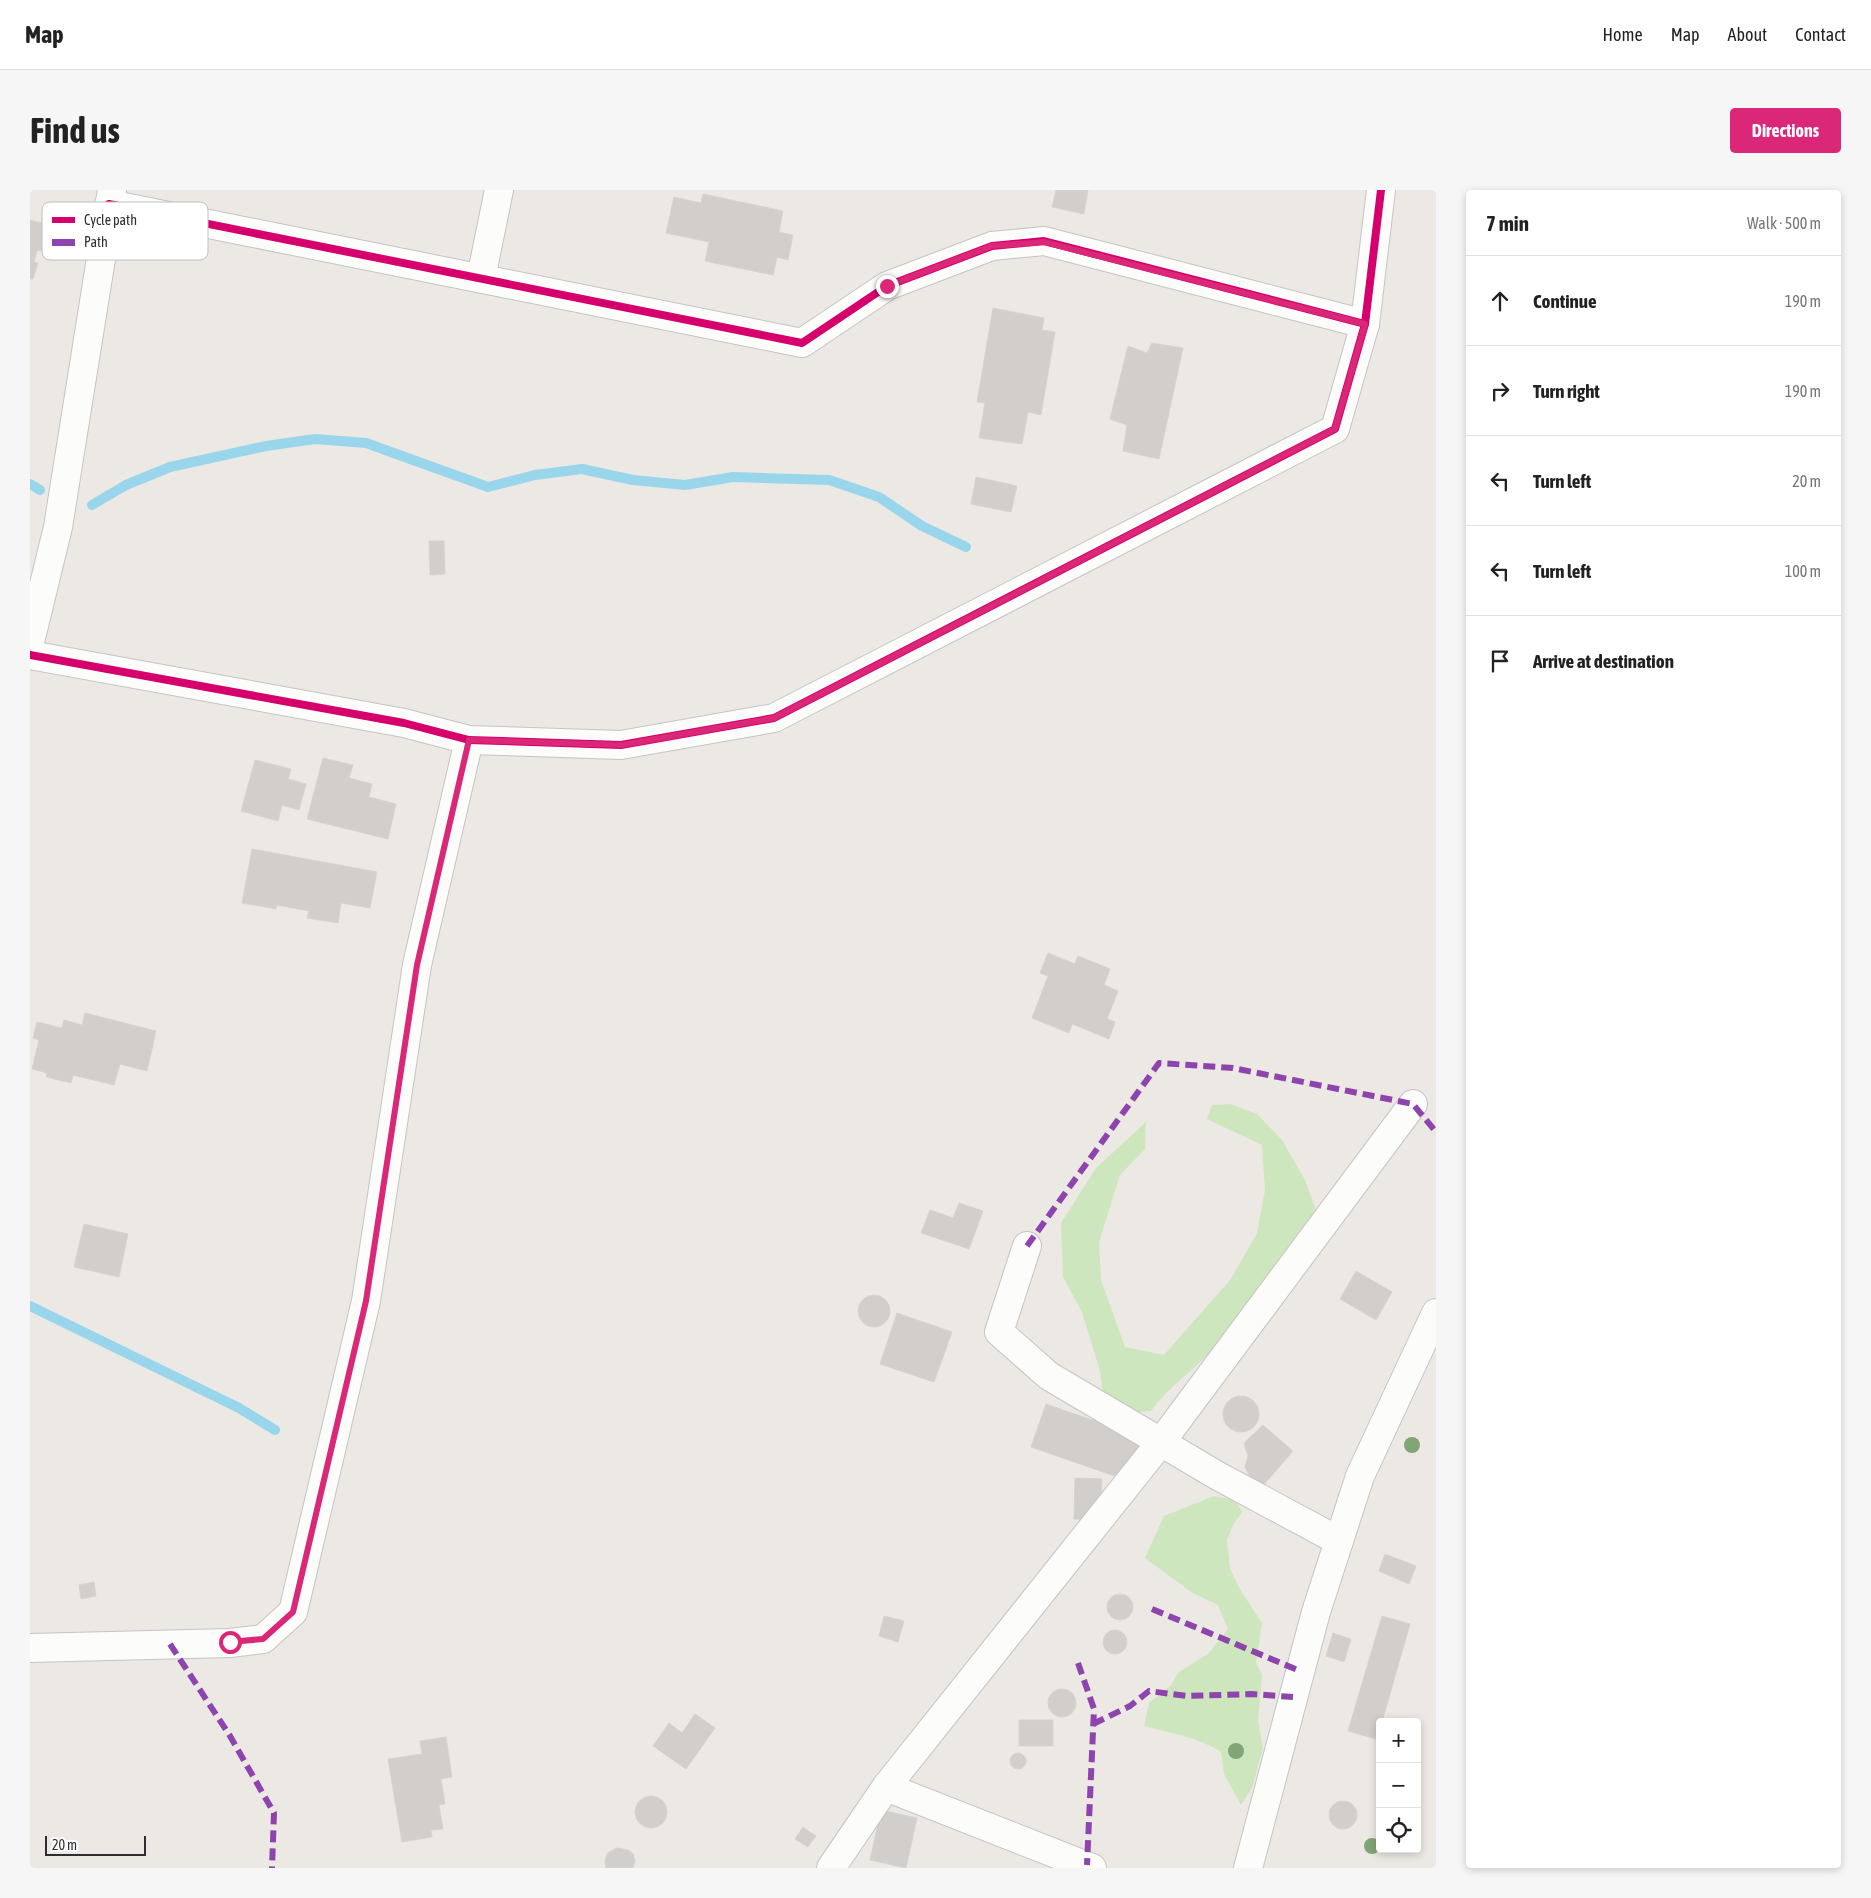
<!DOCTYPE html>
<html lang="en">
<head>
<meta charset="utf-8">
<style>
	body { margin:0; font-family:"Asap Condensed",sans-serif; background:#f6f6f6; color:#222 }
	.controls { position:absolute; right:15px; bottom:15px; display:grid; overflow:hidden; border-radius:5px; box-shadow:0 2px 8px #0003 }
	.controls button { width:45px; height:45px; display:grid; place-items:center; padding:0; border:0; border-bottom:1px solid #e0e0e0; background:#fff; color:#222; font:25px sans-serif }
	.scale { position:absolute; left:15px; bottom:12px; width:101px; box-sizing:border-box; padding-left:5px; border:2px solid #2e2e2e; border-top:0; font-size:14px; line-height:18px; white-space:nowrap; color:#2e2e2e; -webkit-text-stroke:4px #fff; paint-order:stroke }
	.stop { position:absolute; width:15px; height:15px; margin:-11px; border:4px solid #db2777; border-radius:50%; background:#fff }
	.stop.end { background:#db2777; border-color:#fff; box-shadow:0 1px 5px #0008 }
	.list { margin:0; padding:0; list-style:none }
	h2 { display:flex; justify-content:space-between; align-items:center; height:65px; margin:0; padding:0 20px; font-size:21px }
	h2 small { font-size:16px; font-weight:400; color:#767676 }
	.list li { display:grid; grid-template-columns:32px 1fr auto; gap:15px; align-items:center; box-sizing:border-box; height:90px; padding:0 20px; border-top:1px solid #e0e0e0 }
	.list b { display:block; font-size:19px; white-space:nowrap }
	.list em { font-size:16px; font-style:normal; color:#767676 }
	.icon { flex:none; width:28px; height:28px; fill:none; stroke:currentColor; stroke-width:2; stroke-linecap:round; stroke-linejoin:round }
	.map { position:relative; flex:none; width:1406px; height:1678px; overflow:hidden; border-radius:5px }
	header { display:flex; align-items:center; gap:30px; box-sizing:border-box; height:70px; padding:0 25px; background:#fff; border-bottom:1px solid #e0e0e0 }
	header strong { font-size:24px }
	nav { display:flex; gap:28px; margin-inline-start:auto; font-size:18px }
	.intro { display:flex; align-items:center; justify-content:space-between; box-sizing:border-box; height:120px; padding:0 30px }
	h1 { margin:0; font-size:35px }
	.button { padding:12px 22px; border-radius:5px; background:#db2777; color:#fff; font-size:18px; font-weight:700 }
	main { display:flex; gap:30px; padding:0 30px }
	aside { flex:1; background:#fff; border-radius:5px; box-shadow:0 2px 8px #0003 }
	.map>svg:first-child { display:block }
	.green { fill:#cee6be }
	.lines { fill:none; stroke-linecap:round; stroke-linejoin:round }
	.stream { stroke:#99d6ec; stroke-width:10 }
	.building { fill:#d1cecb; stroke:#d7d4d0 }
	.minor-casing { stroke:#c5c4c5; stroke-width:30 }
	.minor { stroke:#fcfcfb; stroke-width:28 }
	.quiet { stroke:#8e44ad; stroke-width:6; stroke-dasharray:12 6; stroke-linecap:butt }
	.cycleway-casing { stroke:#fff; stroke-width:11 }
	.cycleway { stroke:#d6006c; stroke-width:8 }
	.tree { fill:#82a575 }
	.route { stroke:#db2777; stroke-width:6 }
	.key { fill:#fff; stroke:#c0c0c0; stroke-width:1 }
	.key-label { font-size:14px; fill:#2e2e2e }
</style>
</head>
<body>
<header>
<strong>Map</strong>
<nav><a>Home</a><a>Map</a><a>About</a><a>Contact</a></nav>
</header>
<div class="intro"><h1>Find us</h1><a class="button">Directions</a></div>
<main>
<div class="map">
<svg width="1406" height="1678" viewBox="0 0 1406 1678">
	<rect width="100%" height="100%" fill="#ece8e4"/>
	<g class="green">
		<path d="M1200,914L1227,924L1252,950L1275,990L1287,1023C1252,1069 1218,1117 1180,1162C1160,1184 1138,1197 1121,1221L1093,1223L1073,1204L1070,1181L1052,1122L1033,1087L1031,1033L1066,978L1116,932L1115,959L1090,985L1069,1052L1071,1090L1095,1157L1134,1165L1201,1089L1227,1043L1235,1000L1232,955L1177,929L1182,915Z"/>
		<path d="M1184,1306L1205,1310L1212,1322L1203,1335L1197,1350L1200,1379L1211,1401L1232,1433L1226,1473L1232,1485L1228,1531L1233,1558L1222,1598L1211,1615L1194,1584L1191,1562C1167,1547 1141,1543 1114,1536L1119,1513L1141,1495L1148,1483L1179,1463L1198,1439L1188,1415L1161,1402L1115,1368L1134,1326Z"/>
	</g>
	<g class="lines">
		<g class="stream">
			<path d="M0,294L10,300"/>
			<path d="M62,315L96,295L140,277L236,256L285,249L336,253L458,297L505,285L552,279L603,290L655,295L703,287L799,290L849,307L892,336L936,357"/>
			<path d="M0,1116L209,1218L245,1240"/>
		</g>
	</g>
	<g class="building">
		<path d="M1026,0H1058L1054,24L1022,17Z"/>
		<path d="M673,4L753,21L749,42L763,45L758,70L747,67L743,85L675,71L679,52L636,43L644,7L671,13Z"/>
		<path d="M0,30L19,35L11,61L7,60L4,72L8,73L3,89H0Z"/>
		<path d="M963,118L1014,128L1012,140L1025,142L1011,225L998,222L992,254L949,248L955,213L947,212Z"/>
		<path d="M1122,153L1153,158L1129,269L1093,261L1097,235L1080,229L1098,156L1117,163Z"/>
		<path d="M946,287L987,296L981,322L941,314Z"/>
		<path d="M399,351H414L415,384L400,385Z"/>
		<path d="M293,568L323,575L319,588L342,594L339,607L366,614L358,649L277,629Z"/>
		<path d="M225,570L261,579L258,589L276,594L269,620L252,615L248,631L211,621Z"/>
		<path d="M222,659L347,682L340,718L311,713L308,733L277,728L279,721L247,715L246,719L212,713Z"/>
		<path d="M1018,763L1045,774L1048,766L1080,779L1074,795L1088,801L1077,829L1085,832L1079,849L1042,834L1039,843L1002,828L1018,786L1010,783Z"/>
		<path d="M55,823L126,841L117,881L90,874L84,895L43,885L41,893L16,887L17,883L2,879L9,850L3,848L7,832L32,838L34,830L52,835Z"/>
		<path d="M929,1013L953,1021L939,1059L891,1043L900,1020L923,1028Z"/>
		<path d="M54,1034L98,1044L89,1087L44,1077Z"/>
		<path d="M1326,1081L1362,1102L1346,1130L1310,1109Z"/>
		<circle cx="844" cy="1121" r="16"/>
		<path d="M867,1123L922,1142L904,1192L850,1174Z"/>
		<circle cx="1211" cy="1224" r="18"/>
		<path d="M1016,1214L1111,1247L1096,1290L1001,1257Z"/>
		<path d="M1233,1235L1263,1261L1231,1298L1222,1291L1215,1277L1218,1266L1214,1253Z"/>
		<path d="M1045,1288L1072,1289L1070,1330L1044,1329Z"/>
		<path d="M1355,1364L1386,1376L1379,1394L1349,1381Z"/>
		<path d="M64,1392L66,1406L51,1409L49,1395Z"/>
		<circle cx="1090" cy="1417" r="13"/>
		<path d="M854,1426L874,1431L868,1452L849,1446Z"/>
		<path d="M1352,1426L1380,1434L1352,1532H1350L1346,1549L1318,1541Z"/>
		<circle cx="1085" cy="1452" r="12"/>
		<path d="M1303,1443L1321,1449L1314,1472L1296,1466Z"/>
		<circle cx="1032" cy="1513" r="14"/>
		<path d="M665,1524L685,1538L656,1579L623,1556L639,1533L652,1543Z"/>
		<rect x="989" y="1530" width="34" height="26"/>
		<path d="M416,1547L422,1587L411,1589L415,1614L409,1615L413,1639L401,1640L402,1647L372,1652L358,1569L392,1564L390,1551Z"/>
		<circle cx="988" cy="1571" r="8"/>
		<circle cx="621" cy="1622" r="16"/>
		<circle cx="1313" cy="1625" r="14"/>
		<path d="M851,1620L887,1628L876,1678L840,1670Z"/>
		<path d="M773,1637L786,1646L778,1657L765,1649Z"/>
		<path d="M587,1658L598,1660L603,1664L605,1671L603,1678H576L575,1672L576,1667L578,1663Z"/>
	</g>
	<g class="lines">
		<defs>
			<g id="minor">
				<path d="M79,14L772,153L857,96L962,56L1014,51L1335,134"/>
				<path d="M451,88L469,0"/>
				<path d="M0,452L28,337L82,0"/>
				<path d="M0,465L374,533L439,550L591,555L744,528L1305,239L1335,134L1351,0"/>
				<path d="M997,1056L969,1142L1019,1186L1188,1286L1309,1351"/>
				<path d="M0,1458L200,1453L233,1449L263,1422L336,1111L387,775L439,550"/>
				<path d="M856,1597L1062,1678"/>
				<path d="M801,1678L856,1597L1131,1252L1383,914"/>
				<path d="M1218,1678L1286,1422L1330,1286L1406,1123"/>
			</g>
		</defs>
		<use href="#minor" class="minor-casing"/>
		<use href="#minor" class="minor"/>
		<g class="quiet">
			<path d="M997,1056L1129,873L1203,878L1383,914L1406,942"/>
			<path d="M1122,1419L1270,1481"/>
			<path d="M140,1454L200,1546L244,1623L242,1678"/>
			<path d="M1048,1473L1064,1519L1057,1675"/>
			<path d="M1063,1534L1100,1516L1119,1501L1157,1506L1222,1504L1263,1507"/>
		</g>
		<defs>
			<g id="cycleway">
				<path d="M79,14L772,153L857,96L962,56L1014,51L1335,134"/>
				<path d="M0,465L374,533L439,550L591,555L744,528L1305,239L1335,134L1351,0"/>
			</g>
		</defs>
		<use href="#cycleway" class="cycleway-casing"/>
		<use href="#cycleway" class="cycleway"/>
	</g>
	<g class="tree">
		<circle cx="1382" cy="1255" r="8"/>
		<circle cx="1206" cy="1561" r="8"/>
		<circle cx="1342" cy="1656" r="8"/>
	</g>
	<g class="lines">
		<path class="route" d="M200,1452L233,1449L263,1422L336,1111L387,775L439,550L592,555L744,528L1305,239L1335,134L1014,52L962,56L857,96"/>
	</g>
	<rect x="12" y="12" width="166" height="58" rx="8" class="key"/>
	<rect x="22" y="27" width="23" height="6" fill="#d6006c"/>
	<rect x="22" y="49" width="23" height="7" fill="#8e44ad"/>
	<g class="key-label">
		<text x="54" y="35">Cycle path</text>
		<text x="54" y="57">Path</text>
	</g>
</svg>
<div class="controls">
<button>+</button>
<button>−</button>
<button><svg class="icon" aria-label="locate" viewBox="0 0 24 24"><circle cx="12" cy="12" r="6"/><path d="M12 2v4M12 18v4M2 12h4M18 12h4"/></svg></button>
</div>
<div class="scale">20 m</div>
<div class="stop" style="left:200px;top:1452px"></div>
<div class="stop end" style="left:857px;top:96px"></div>
</div>
<aside>
<h2>7 min<small>Walk · 500 m</small></h2>
<ul class="list">
<li><svg class="icon" aria-label="ahead" viewBox="0 0 24 24"><path d="M12 20V5M6 11l6-6 6 6"/></svg><div><b>Continue</b></div><em>190 m</em></li>
<li><svg class="icon" aria-label="right" viewBox="0 0 24 24"><path d="M7 20v-9h11M14 6l5 5-5 5"/></svg><div><b>Turn right</b></div><em>190 m</em></li>
<li><svg class="icon" aria-label="left" viewBox="0 0 24 24"><path d="M17 20v-9H6M10 6l-5 5 5 5"/></svg><div><b>Turn left</b></div><em>20 m</em></li>
<li><svg class="icon" aria-label="left" viewBox="0 0 24 24"><path d="M17 20v-9H6M10 6l-5 5 5 5"/></svg><div><b>Turn left</b></div><em>100 m</em></li>
<li><svg class="icon" aria-label="arrive" viewBox="0 0 24 24"><path d="M6 21V4h12l-3 4 3 4H6"/></svg><div><b>Arrive at destination</b></div></li>
</ul>
</aside>
</main>
</body>
</html>
